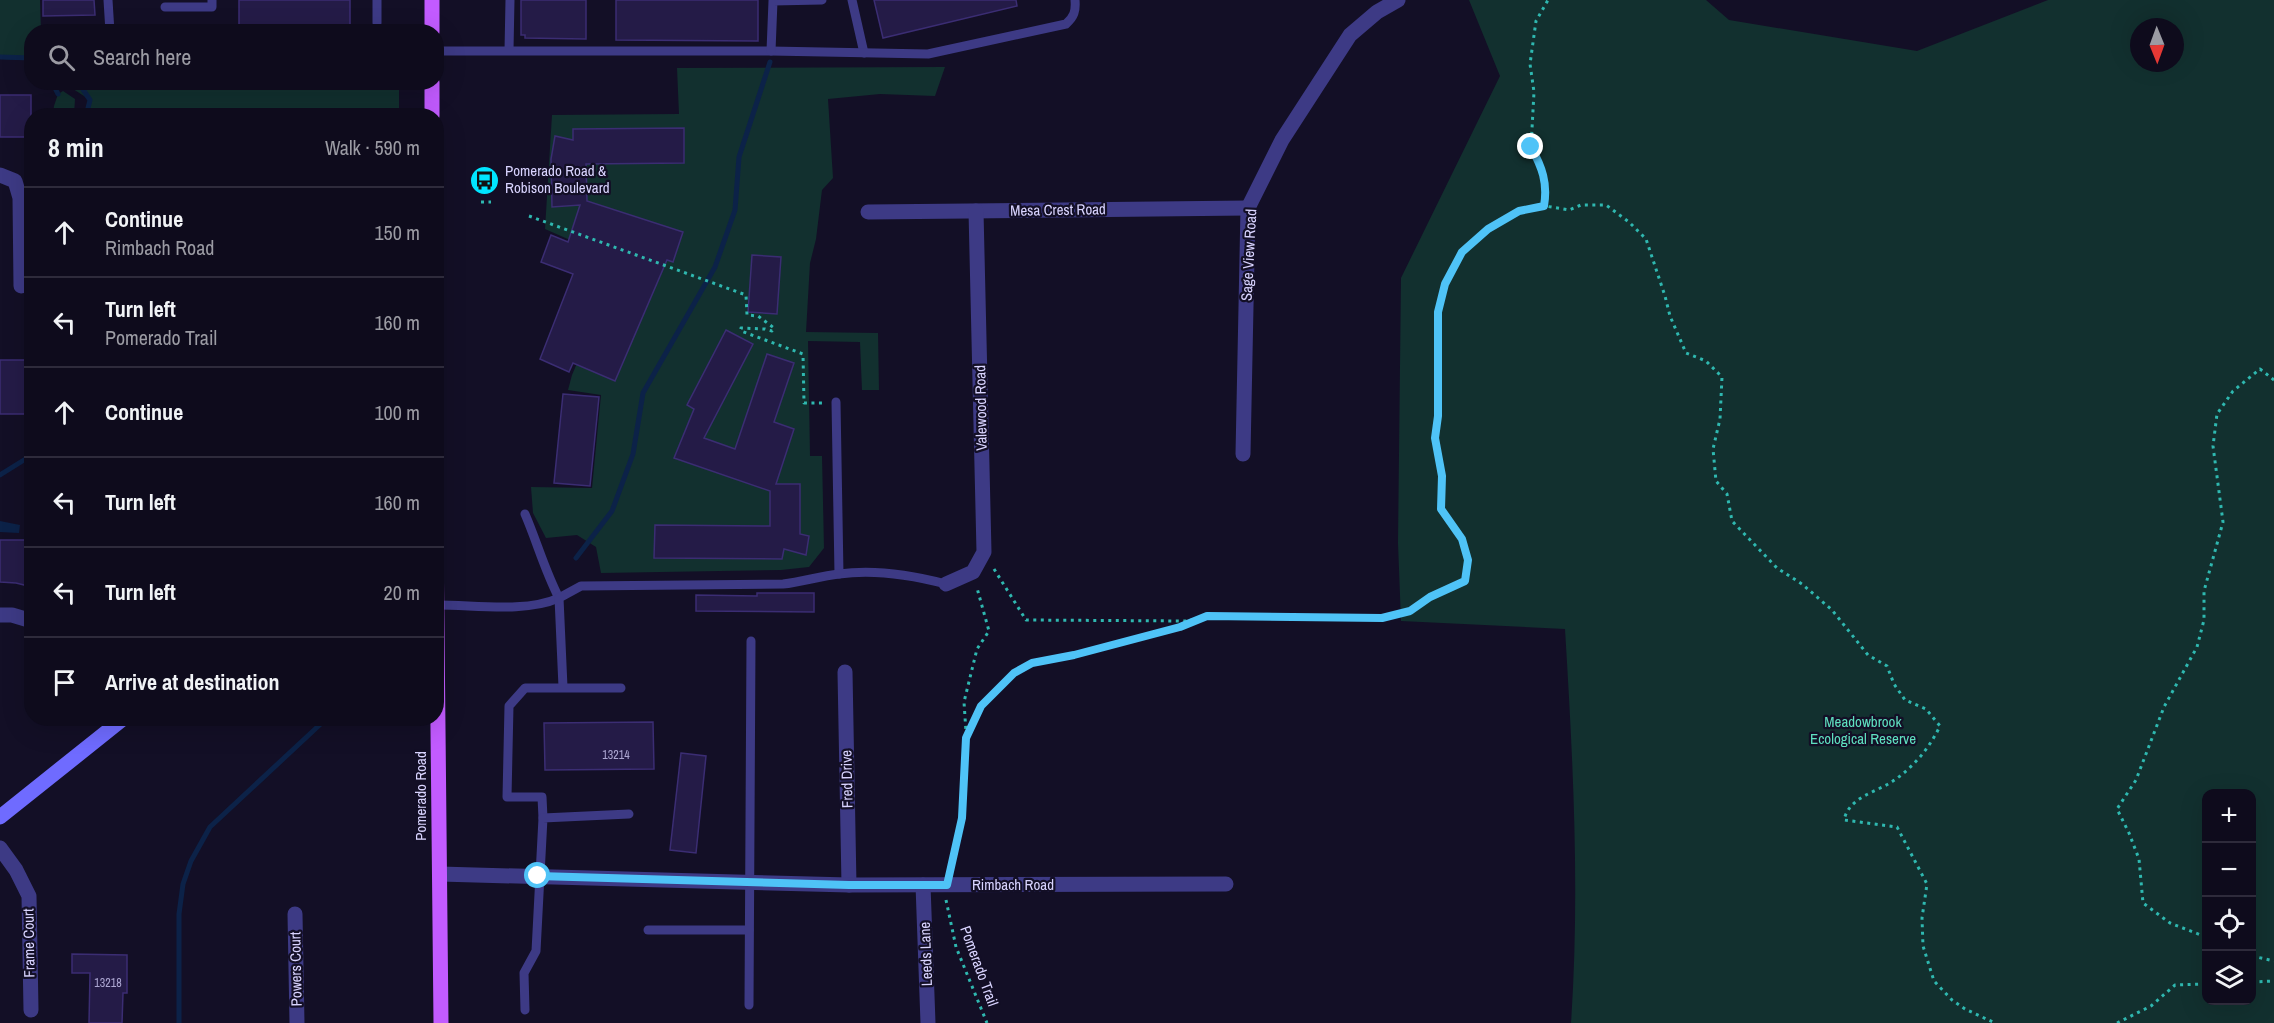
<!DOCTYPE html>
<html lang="en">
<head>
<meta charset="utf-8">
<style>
	body { margin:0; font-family:"Archivo Narrow",sans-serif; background:#1c1929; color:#f1f3f6 }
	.controls { position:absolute; right:18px; bottom:18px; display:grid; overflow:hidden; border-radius:12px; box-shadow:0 6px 24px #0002 }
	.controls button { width:54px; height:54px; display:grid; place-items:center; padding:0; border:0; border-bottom:2px solid #2e2b3b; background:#0e0b1c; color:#f1f3f6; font:30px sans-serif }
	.compass { position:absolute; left:2130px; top:18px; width:54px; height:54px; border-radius:50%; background:#0e0b1c; box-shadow:0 6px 24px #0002; rotate:179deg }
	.stop { position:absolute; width:18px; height:18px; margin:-14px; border:4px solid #4fc3f7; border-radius:50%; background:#fff }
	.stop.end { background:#4fc3f7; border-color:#fff; box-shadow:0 2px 6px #0008 }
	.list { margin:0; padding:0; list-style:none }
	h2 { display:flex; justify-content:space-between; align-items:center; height:78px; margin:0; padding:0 24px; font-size:26px }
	h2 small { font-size:20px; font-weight:400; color:#9b9ba3 }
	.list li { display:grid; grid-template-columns:39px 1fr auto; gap:18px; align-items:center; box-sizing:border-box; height:90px; padding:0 24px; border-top:2px solid #2e2b3b }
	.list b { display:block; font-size:22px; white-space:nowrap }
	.list p { margin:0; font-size:20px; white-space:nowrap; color:#9b9ba3 }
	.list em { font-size:20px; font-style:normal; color:#9b9ba3 }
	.icon { flex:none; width:33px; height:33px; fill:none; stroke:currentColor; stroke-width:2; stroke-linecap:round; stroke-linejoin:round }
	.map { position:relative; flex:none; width:2274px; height:1023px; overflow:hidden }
	.search { position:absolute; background:#0e0b1c; box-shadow:0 6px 24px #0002; left:24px; top:24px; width:420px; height:66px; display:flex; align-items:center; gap:15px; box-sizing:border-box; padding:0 21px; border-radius:24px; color:#9b9ba3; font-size:22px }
	.panel { position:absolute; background:#0e0b1c; box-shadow:0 6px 24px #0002; left:24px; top:108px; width:420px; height:618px; border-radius:24px }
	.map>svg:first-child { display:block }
	.green { fill:#12302f; fill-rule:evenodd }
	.water { fill:#0c2248 }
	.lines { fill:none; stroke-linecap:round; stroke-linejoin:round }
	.stream { stroke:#0c2248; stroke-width:5 }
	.building { fill:#241b47; stroke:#3b2d73; stroke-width:1.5 }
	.path { stroke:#2fb8b0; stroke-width:3; stroke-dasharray:3 4.5; stroke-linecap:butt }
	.lane { stroke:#3d3a85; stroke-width:9 }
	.street { stroke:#3d3a85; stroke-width:15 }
	.secondary { stroke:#6f6bff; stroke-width:15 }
	.primary { stroke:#c25bff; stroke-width:15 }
	.route { stroke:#4fc3f7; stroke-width:8 }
	.labels { text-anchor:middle; stroke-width:4.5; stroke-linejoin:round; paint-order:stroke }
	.number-label { font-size:12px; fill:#aca6d1 }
	.poi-label { font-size:15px; fill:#d9d4ff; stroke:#130f26; text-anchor:start }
	.street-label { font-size:15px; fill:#d9d4ff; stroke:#130f26 }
	.park-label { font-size:15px; fill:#5fe0c0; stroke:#130f26 }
</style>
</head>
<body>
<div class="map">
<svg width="2274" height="1023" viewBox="0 0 2274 1023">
	<rect width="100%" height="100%" fill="#130f26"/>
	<g class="green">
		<path d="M0,0H40L41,31L32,32L31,60L0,59Z"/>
		<path d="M1469,0H1706L1729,20L1917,51L2048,0H2274V1023H1571C1580,892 1573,760 1565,629L1401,621L1398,543L1401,278L1500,76ZM2139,27H2175V63H2139ZM2206,794H2252V1000H2206Z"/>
		<path d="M945,67L935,96L880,94L828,99L833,178L822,190L816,239L810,263L806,332L878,333L879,390H862L860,342L808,341L810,456H822L824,548L809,567L781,570L601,573L596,547L577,535L546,538L533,513L531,487L592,488L601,395L568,390L572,375L620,262L545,229L552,115L679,114L677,68Z"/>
		<path d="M64,83H399V115H86L90,100Z"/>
		<path d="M63,91L75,99L74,115H53L54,106L58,94Z"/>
	</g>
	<path class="water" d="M0,521L20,525L19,533L0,532Z"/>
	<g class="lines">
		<g class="stream">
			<path d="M0,57L32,58"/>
			<path d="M52,82L58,94"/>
			<path d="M74,82L82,88L90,100L86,116"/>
			<path d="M0,475L32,455"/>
			<path d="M576,558L612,511L633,454L643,393L715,267L735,210L739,157L770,62"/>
			<path d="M179,1023V914L183,884L191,861L210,827L327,718"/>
		</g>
	</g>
	<g class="building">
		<path d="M43,0H94L95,15L43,16Z"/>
		<rect x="239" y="0" width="111" height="31"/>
		<path d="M521,0H586V39L525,38V35H521Z"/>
		<path d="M616,0H758V41L616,40Z"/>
		<path d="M874,0H1016L1017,6L883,38Z"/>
		<rect x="0" y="95" width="31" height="42"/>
		<path d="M684,128V163L586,164L587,201L683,232L673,262L667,260L615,381L573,363L569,372L540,359L573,274L541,262L551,235L568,242L580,205L552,207L551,159L555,136L573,140V129Z"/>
		<path d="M752,255L781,257L777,314L748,312Z"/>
		<path d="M726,330L753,344L704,438L735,449L767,354L794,363L774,422L794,429L776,484H800V534L809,536L806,555L784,549L782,559L654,558L655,525L770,526V491L674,458L694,409L687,405Z"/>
		<path d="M0,360H26L27,414H0Z"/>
		<path d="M563,394L599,397L590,486L554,483Z"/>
		<path d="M0,540H32V587L16,583L0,582Z"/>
		<path d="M757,593H814V612L696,611V595L757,596Z"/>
		<path d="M653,722L654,769L545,770L544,723Z"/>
		<path d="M681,753L706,756L696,853L670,850Z"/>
		<path d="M72,954L127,955V993H123L122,1023H89L90,973H72Z"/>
	</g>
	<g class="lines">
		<g class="path">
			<path d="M481,202H491"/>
			<path d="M1544,206L1547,191L1546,178L1531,147L1534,92L1530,64L1536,21L1548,0"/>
			<path d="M529,216L746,295L747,315L758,316L774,328L772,331L765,329L741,328V331L803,354L804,403H823"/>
			<path d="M994,569L1026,620L1188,621L1207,616L1228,615L1382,618L1410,611L1430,597L1465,581L1468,560L1462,539L1441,509L1442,476L1435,438L1438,416V312L1445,284L1462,252L1488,229L1519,211L1539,205L1569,210L1581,205H1606L1629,222L1646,239L1665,296L1670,316L1686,353L1706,361L1722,377L1720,419L1713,449L1716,481L1727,494L1732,521L1777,568L1802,584L1832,610L1868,655L1887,666L1894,684L1905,700L1926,709L1940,726C1929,749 1912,769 1890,783C1873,793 1849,798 1844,820L1897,827L1927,884L1922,918L1923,946L1934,981L1952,1000L1965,1009L1995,1023"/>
			<path d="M966,737L981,706L1015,673L1032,663L1074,655L1180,627L1194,621"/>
			<path d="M950,870L962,818L966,732L964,702L977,649L989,631L977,588"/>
			<path d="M946,900L956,947L987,1023"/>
			<path d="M2206,937L2170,923L2143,903L2139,859L2129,833L2117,809L2136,780L2164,707L2197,647L2204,620V591L2223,522L2213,446L2217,414L2233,391L2260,369L2274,380"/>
			<path d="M2252,956L2274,961"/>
			<path d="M2252,982L2274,981"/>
			<path d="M2117,1023L2151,1006L2175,985L2206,984"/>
		</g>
		<g class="lane">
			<path d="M108,0L110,32"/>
			<path d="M852,0L864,53"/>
			<path d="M165,7H212V0"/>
			<path d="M377,23V0"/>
			<path d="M509,50L510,0"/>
			<path d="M436,51H771L928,54L1066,24C1074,17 1076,11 1075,0"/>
			<path d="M771,51L773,1L822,0"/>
			<path d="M836,402L839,574"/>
			<path d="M438,605C476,605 525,613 559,598C545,571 537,542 525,514"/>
			<path d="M563,687L559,598L581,586L783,584C802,582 820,576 839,574C874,569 912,575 946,584"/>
			<path d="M543,818L542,797H507L509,706L525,688H621"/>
			<path d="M648,930H749"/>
			<path d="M749,1005L751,641"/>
			<path d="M525,1010L524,973L536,951L543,818L629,814"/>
		</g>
		<g class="street">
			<path d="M0,175L15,181L20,198L21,286"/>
			<path d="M868,212L1248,208"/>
			<path d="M1243,454L1248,208L1282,140L1350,35L1377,12L1398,0"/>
			<path d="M946,584L973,572L984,552L976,211"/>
			<path d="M0,615H12L32,621"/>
			<path d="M845,672L849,885"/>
			<path d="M0,848L16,870L29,896L31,1010"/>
			<path d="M440,874L849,885L1226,884"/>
			<path d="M923,885L928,1023"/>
			<path d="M295,914L297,1023"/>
		</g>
		<path class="secondary" d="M0,817L124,718"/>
		<g class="primary">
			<path d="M432,32V0"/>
			<path d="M432,116V82"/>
			<path d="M436,533L441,1023"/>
		</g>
	</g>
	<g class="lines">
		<path class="route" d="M538,876L849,885H947L962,818L966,738L981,706L1014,673L1032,663L1074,655L1180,627L1207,616L1382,618L1410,611L1430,597L1465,581L1468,560L1462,539L1441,509L1442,476L1435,438L1438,416V312L1445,284L1462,252L1488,229L1519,211L1544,206C1548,183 1542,167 1531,147"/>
	</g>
	<defs>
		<symbol id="bus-disc" viewBox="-11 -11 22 22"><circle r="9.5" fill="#00e5ff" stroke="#130f26"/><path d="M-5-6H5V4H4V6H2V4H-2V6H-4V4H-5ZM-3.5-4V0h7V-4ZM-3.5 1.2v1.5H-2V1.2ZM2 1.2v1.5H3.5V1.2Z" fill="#111"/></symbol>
	</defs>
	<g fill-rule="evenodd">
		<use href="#bus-disc" x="468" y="164" width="33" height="33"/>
	</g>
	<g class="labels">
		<g class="number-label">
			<text x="616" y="759">13214</text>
			<text x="108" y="987">13218</text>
		</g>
		<g class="poi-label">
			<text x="505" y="176">Pomerado Road &amp;<tspan x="505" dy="17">Robison Boulevard</tspan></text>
		</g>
		<g class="street-label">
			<text transform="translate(1058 210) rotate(-1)" y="5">Mesa Crest Road</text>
			<text transform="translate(1249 255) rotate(-87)" y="5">Sage View Road</text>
			<text transform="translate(981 408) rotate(-91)" y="5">Valewood Road</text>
			<text transform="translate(847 779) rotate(-91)" y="5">Fred Drive</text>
			<text transform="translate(421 796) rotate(-90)" y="5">Pomerado Road</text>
			<text x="1013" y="890">Rimbach Road</text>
			<text transform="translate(29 943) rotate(-91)" y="5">Frame Court</text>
			<text transform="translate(926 954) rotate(-92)" y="5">Leeds Lane</text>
			<text transform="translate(979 966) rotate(70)" y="5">Pomerado Trail</text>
			<text transform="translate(296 969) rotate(-91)" y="5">Powers Court</text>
		</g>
		<g class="park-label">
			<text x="1863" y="727">Meadowbrook<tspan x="1863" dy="17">Ecological Reserve</tspan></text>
		</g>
	</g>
</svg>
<div class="controls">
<button>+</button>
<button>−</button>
<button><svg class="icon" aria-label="locate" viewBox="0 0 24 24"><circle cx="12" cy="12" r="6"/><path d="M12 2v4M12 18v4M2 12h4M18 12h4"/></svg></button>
<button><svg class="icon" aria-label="layers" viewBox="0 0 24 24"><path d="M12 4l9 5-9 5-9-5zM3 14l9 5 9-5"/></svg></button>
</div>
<svg class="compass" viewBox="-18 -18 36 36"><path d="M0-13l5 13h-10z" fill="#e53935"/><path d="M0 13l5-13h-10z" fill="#9b9ba3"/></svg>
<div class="stop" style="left:538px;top:876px"></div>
<div class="stop end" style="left:1531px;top:147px"></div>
<div class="search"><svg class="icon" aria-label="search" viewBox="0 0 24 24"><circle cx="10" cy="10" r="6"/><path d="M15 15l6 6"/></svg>Search here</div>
<section class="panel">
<h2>8 min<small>Walk · 590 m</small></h2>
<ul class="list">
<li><svg class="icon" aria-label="ahead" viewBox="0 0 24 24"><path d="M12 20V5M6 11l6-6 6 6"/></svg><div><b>Continue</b><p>Rimbach Road</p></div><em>150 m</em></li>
<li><svg class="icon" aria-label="left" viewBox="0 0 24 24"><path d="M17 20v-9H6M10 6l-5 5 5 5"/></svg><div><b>Turn left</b><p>Pomerado Trail</p></div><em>160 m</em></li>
<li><svg class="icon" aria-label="ahead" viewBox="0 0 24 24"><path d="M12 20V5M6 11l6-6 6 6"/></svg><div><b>Continue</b></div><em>100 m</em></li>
<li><svg class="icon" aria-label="left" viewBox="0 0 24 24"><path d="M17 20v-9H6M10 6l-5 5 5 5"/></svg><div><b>Turn left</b></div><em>160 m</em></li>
<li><svg class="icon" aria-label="left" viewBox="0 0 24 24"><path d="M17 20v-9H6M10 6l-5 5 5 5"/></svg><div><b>Turn left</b></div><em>20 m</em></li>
<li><svg class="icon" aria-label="arrive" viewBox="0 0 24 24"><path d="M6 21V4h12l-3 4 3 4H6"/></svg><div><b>Arrive at destination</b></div></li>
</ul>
</section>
</div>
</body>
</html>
